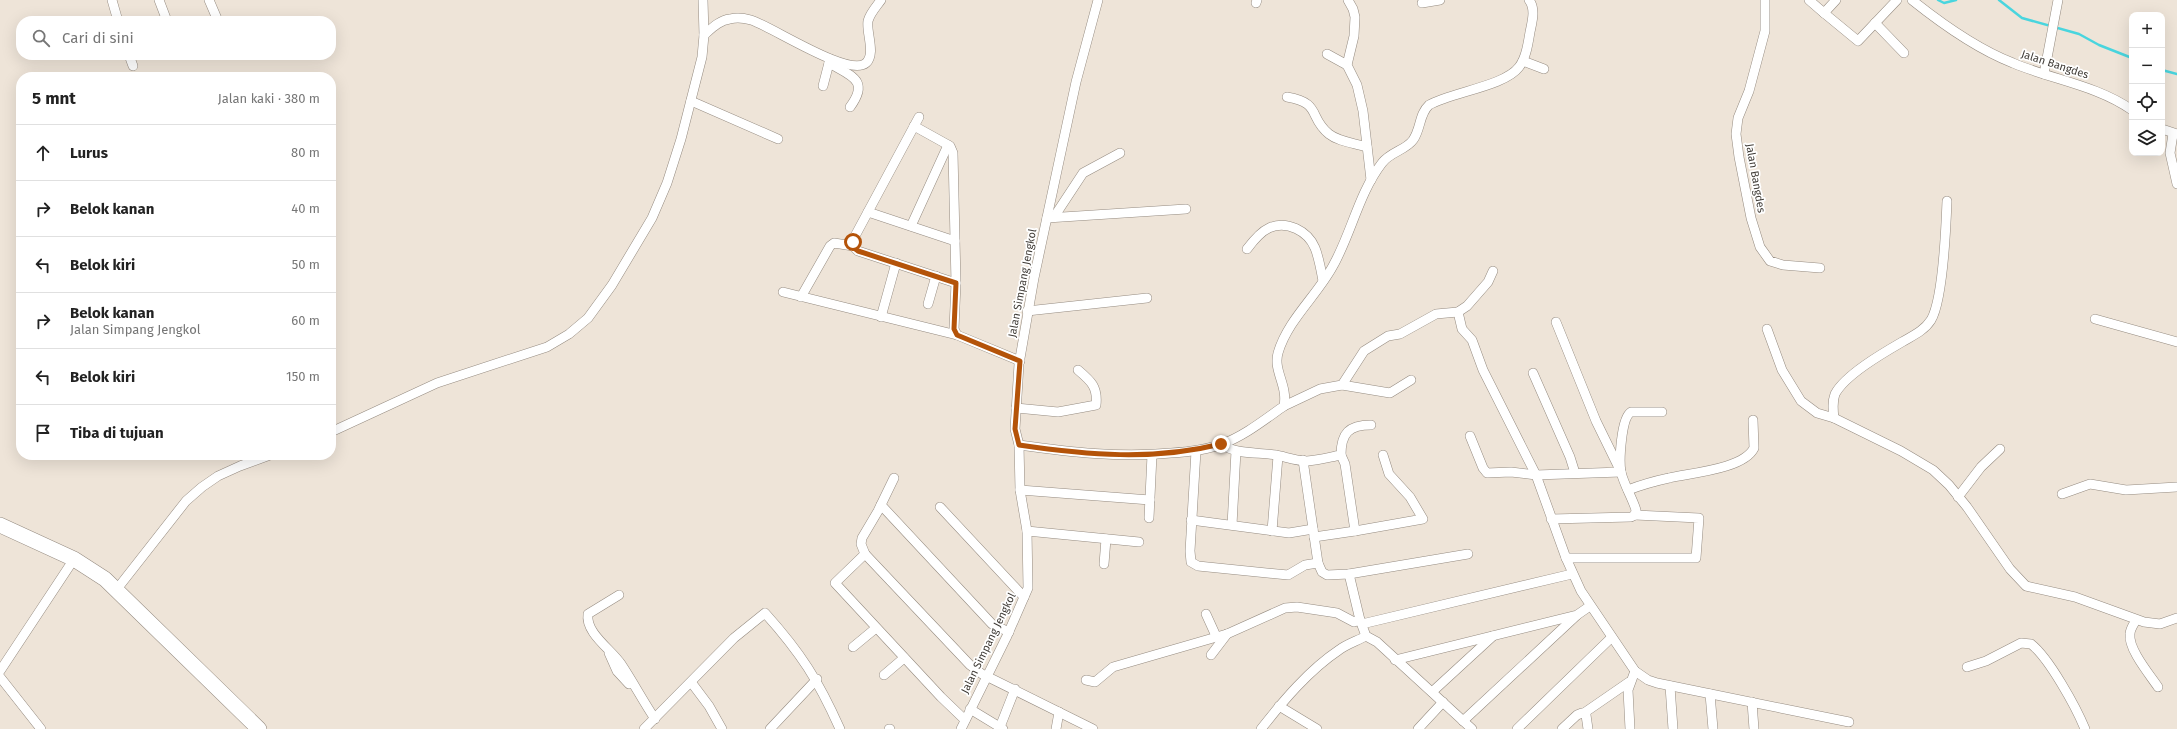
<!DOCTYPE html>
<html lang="id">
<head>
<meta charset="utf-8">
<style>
	body { margin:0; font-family:"Fira Sans",sans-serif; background:#f6f6f6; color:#222 }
	.controls { position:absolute; right:12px; top:12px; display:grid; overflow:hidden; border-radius:8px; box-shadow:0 4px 16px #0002 }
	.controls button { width:36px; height:36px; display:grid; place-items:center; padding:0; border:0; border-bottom:1px solid #e0e0e0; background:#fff; color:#222; font:20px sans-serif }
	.stop { position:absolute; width:12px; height:12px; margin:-9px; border:3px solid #b45309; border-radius:50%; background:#fff }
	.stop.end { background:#b45309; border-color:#fff; box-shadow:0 1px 4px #0008 }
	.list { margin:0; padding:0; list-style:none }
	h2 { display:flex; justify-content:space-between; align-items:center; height:52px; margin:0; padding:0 16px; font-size:17px }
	h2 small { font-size:13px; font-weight:400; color:#767676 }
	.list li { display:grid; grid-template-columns:26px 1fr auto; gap:12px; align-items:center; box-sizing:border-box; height:56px; padding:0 16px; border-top:1px solid #e0e0e0 }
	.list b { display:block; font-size:15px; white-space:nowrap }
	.list p { margin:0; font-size:13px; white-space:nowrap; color:#767676 }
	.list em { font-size:13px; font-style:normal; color:#767676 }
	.icon { flex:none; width:22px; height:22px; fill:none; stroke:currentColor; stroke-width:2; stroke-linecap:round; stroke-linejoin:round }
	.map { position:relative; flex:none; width:2177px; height:729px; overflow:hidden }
	.search { position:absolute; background:#fff; box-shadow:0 4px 16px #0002; left:16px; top:16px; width:320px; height:44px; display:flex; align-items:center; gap:10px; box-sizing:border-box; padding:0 14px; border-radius:16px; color:#767676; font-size:15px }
	.panel { position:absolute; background:#fff; box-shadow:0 4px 16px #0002; left:16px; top:72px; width:320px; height:388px; border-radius:16px }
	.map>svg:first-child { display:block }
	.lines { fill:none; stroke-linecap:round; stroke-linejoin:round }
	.stream { stroke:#49d5de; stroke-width:2.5 }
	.minor-casing { stroke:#958b80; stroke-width:10 }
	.primary-casing { stroke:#958b80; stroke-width:16 }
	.minor { stroke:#fff; stroke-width:9 }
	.primary { stroke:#fff; stroke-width:15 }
	.route { stroke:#b45309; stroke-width:5 }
	.labels { text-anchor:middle; stroke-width:3.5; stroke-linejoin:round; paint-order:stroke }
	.street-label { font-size:11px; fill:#403c37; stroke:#fff }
</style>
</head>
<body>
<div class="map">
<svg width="2177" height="729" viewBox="0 0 2177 729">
	<rect width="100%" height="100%" fill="#eee4d8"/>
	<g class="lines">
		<g class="stream">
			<path d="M1938,0L1944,3L1956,0"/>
			<path d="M1999,0L2022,18L2079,34L2099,45L2132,58"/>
			<path d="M2162,70L2177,74"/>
		</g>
		<defs>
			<g id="minor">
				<path d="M112,0L118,21"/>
				<path d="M159,0L167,21"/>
				<path d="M209,0L218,21"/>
				<path d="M1348,0L1353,9L1355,17L1354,36L1347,65L1357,85L1363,111L1371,180"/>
				<path d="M1765,0V31L1749,91L1738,118L1736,134L1739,157L1751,218L1760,247L1770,261L1783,265L1820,268"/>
				<path d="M1809,0L1824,13L1836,0"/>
				<path d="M1912,0C1942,24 1977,49 2013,63C2053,80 2096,85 2132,110"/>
				<path d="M1256,3L1257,0"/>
				<path d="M1422,3L1440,0"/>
				<path d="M1824,13L1858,41L1897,0"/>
				<path d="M1875,23L1904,53"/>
				<path d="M704,35C712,28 720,20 730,19C737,17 744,18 751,20C771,26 849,78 866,63C876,54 866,32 868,21C870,13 876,7 881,0"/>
				<path d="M1327,54L1347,65"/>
				<path d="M129,55L133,66"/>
				<path d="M1523,61L1544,69"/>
				<path d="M829,63C851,76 870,80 850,107"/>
				<path d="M2044,74L2058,0"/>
				<path d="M823,86L830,59"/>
				<path d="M1287,97C1322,103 1308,117 1329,134C1339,142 1355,143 1367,147"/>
				<path d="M691,101L778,139"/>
				<path d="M919,117L855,236L853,246L858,251L956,283"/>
				<path d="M914,126L950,146L953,153L956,283L954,329L957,335L1020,361"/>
				<path d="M2162,129L2177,134"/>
				<path d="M2173,134L2170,153L2177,184"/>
				<path d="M868,212L955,241"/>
				<path d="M1054,217L1083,173L1120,153"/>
				<path d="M1047,218L1186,209"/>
				<path d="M911,226L948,145"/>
				<path d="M1247,249C1253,241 1260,232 1269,228C1287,220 1308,231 1315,248C1319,258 1321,270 1323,281"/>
				<path d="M783,292L957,335"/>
				<path d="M801,297L830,246L834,243L853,246"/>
				<path d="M928,304L936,276"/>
				<path d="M1027,311L1147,298"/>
				<path d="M1458,312L1462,329L1472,340L1483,370L1536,475L1566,558L1581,591L1635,671L1648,680L1657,683L1849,722"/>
				<path d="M881,317L896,263"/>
				<path d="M2095,319L2177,342"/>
				<path d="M1767,329L1782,370L1801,401L1817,413L1834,418L1901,451L1933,470L1949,485L1967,507L2010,569L2026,586L2075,597L2144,622L2160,624L2177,618"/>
				<path d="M1533,373L1570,457L1575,473"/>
				<path d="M1342,385L1390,393L1411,380"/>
				<path d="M1284,406L1320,389L1342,385L1364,351L1388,336L1400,334L1436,314L1458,312L1467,306L1488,282L1493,271"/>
				<path d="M1016,408L1058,412L1096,405C1098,387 1091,381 1078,370"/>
				<path d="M1834,418C1833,410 1832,402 1835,394C1845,375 1883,353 1902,342C1912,336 1924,331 1931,320C1943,300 1946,227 1947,201"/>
				<path d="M331,432L437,383L547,347L569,334L588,318L612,285L652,218L667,183L681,139L702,57L704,35L703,0"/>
				<path d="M1470,436L1483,468L1487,473L1511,472L1536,475L1621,472L1596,421L1556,322"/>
				<path d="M1221,444C1237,455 1258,452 1276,455C1286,457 1297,461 1307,461C1319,460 1330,457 1341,455C1341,433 1349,425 1371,425"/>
				<path d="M1019,445C1070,452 1119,458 1171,453C1187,452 1206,450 1222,444C1244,436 1264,420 1284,406C1288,385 1273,371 1278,353C1288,319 1318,295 1334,264C1352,231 1359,193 1382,163C1390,152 1406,150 1413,140C1421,129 1419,114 1429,105C1452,92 1505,86 1519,67C1526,58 1528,44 1530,32C1532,22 1536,9 1529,0"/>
				<path d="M1196,451L1190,551L1191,562L1198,566L1288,575L1305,565L1318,563"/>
				<path d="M1303,460L1318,563L1322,572L1327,575L1349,574L1468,554"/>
				<path d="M1020,490L1150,500"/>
				<path d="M1628,490C1641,485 1655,481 1669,478C1690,473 1744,469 1754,448L1753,420"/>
				<path d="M2062,494L2090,484L2126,490L2177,487"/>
				<path d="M1958,497L1981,467L2000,449"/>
				<path d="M881,505L992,624L1009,632"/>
				<path d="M940,507L1024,597"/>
				<path d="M1149,518L1152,455"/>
				<path d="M1551,519L1631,517L1635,515L1636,510C1632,497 1624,485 1621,472C1619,461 1621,418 1631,412H1662"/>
				<path d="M1191,520L1289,533L1313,529"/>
				<path d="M1232,525L1236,451"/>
				<path d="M1027,531L1139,542"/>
				<path d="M1272,531L1278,456"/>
				<path d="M1355,531L1423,519L1410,497L1389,474L1383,455"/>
				<path d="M1314,537L1355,531L1345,464L1341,455"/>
				<path d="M865,554L861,544L862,538L878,511L894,478"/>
				<path d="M1566,558H1696L1699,518L1635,515"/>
				<path d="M1104,564L1106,539"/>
				<path d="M1349,574L1360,620L1366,636L1377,642L1472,729"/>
				<path d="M117,589L186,501L202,487L218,476L240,466L270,455"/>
				<path d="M619,595L588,614C585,633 612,650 621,664C633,682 643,701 655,719"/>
				<path d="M1206,614L1216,636"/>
				<path d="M2136,620C2134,624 2130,629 2130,634C2128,649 2150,675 2158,687"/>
				<path d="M1362,624L1572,574"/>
				<path d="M853,647L876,628"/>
				<path d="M609,653L617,671L629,684"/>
				<path d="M1211,655L1227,634"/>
				<path d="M1395,660L1577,615L1590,606"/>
				<path d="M1967,667L1986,661L2021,643L2031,644C2049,658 2076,707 2085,729"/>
				<path d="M0,671L74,559"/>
				<path d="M884,675L904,658"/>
				<path d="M0,677L41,729"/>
				<path d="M1086,680L1095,682L1113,667L1227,634L1285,608L1297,607L1337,613L1354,622L1360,620"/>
				<path d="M691,682L709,706L722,729"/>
				<path d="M1670,686L1673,729"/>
				<path d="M1432,692L1493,636"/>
				<path d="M1710,694L1713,729"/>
				<path d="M1752,702L1754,729"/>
				<path d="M1279,706L1317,729"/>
				<path d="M970,709L1003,729"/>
				<path d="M1584,713L1629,682"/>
				<path d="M965,720L941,697L835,583L865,554L970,665L982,674L1093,729"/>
				<path d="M1463,721L1576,616"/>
				<path d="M1000,727L1015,689"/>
				<path d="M644,729L734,638L765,613C801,653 818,680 840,729"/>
				<path d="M770,729L817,679"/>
				<path d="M889,729H890"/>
				<path d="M961,729L1007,636L1028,588L1027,531L1020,490L1019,445L1015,429L1019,364L1034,278L1076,82L1098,0"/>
				<path d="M1056,729L1059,712"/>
				<path d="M1261,729C1283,701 1309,670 1339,650C1347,644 1357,641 1366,636"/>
				<path d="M1418,729L1443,702"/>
				<path d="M1517,729L1611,638"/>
				<path d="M1562,729L1577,715L1582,713L1586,715L1588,729"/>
				<path d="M1630,729L1628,690L1635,671"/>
			</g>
			<path id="primary" d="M0,525L74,559L105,579L259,729"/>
		</defs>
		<use href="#minor" class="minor-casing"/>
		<use href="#primary" class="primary-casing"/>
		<use href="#minor" class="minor"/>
		<use href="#primary" class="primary"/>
	</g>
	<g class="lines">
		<path class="route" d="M853,242L854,248L858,251L956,283L954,329L957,335L1020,361L1015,429L1019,445C1087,455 1153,461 1221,444"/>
	</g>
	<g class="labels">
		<g class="street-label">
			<text transform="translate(2055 64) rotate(18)" y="4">Jalan Bangdes</text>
			<text transform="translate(1756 178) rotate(80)" y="4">Jalan Bangdes</text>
			<text transform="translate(1022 283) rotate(-79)" y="4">Jalan Simpang Jengkol</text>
			<text transform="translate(988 643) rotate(-64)" y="4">Jalan Simpang Jengkol</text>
		</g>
	</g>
</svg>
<div class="controls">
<button>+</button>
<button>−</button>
<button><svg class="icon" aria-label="locate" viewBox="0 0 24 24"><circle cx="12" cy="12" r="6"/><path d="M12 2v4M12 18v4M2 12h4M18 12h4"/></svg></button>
<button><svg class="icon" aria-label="layers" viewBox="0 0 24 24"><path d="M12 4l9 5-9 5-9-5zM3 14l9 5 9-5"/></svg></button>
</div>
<div class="stop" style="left:853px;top:242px"></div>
<div class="stop end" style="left:1221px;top:444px"></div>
<div class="search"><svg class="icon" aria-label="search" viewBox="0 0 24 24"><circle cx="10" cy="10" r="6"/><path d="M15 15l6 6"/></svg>Cari di sini</div>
<section class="panel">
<h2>5 mnt<small>Jalan kaki · 380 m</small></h2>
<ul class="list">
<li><svg class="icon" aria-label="ahead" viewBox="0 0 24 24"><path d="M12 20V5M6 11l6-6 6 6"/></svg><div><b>Lurus</b></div><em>80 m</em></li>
<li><svg class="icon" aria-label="right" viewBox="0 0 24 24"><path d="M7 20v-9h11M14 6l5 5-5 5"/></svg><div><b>Belok kanan</b></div><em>40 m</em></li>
<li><svg class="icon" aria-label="left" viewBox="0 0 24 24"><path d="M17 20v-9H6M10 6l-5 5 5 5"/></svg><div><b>Belok kiri</b></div><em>50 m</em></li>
<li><svg class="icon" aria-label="right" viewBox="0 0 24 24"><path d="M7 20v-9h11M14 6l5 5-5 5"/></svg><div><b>Belok kanan</b><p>Jalan Simpang Jengkol</p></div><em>60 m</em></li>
<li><svg class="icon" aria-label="left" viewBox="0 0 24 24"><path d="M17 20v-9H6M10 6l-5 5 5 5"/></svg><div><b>Belok kiri</b></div><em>150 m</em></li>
<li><svg class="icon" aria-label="arrive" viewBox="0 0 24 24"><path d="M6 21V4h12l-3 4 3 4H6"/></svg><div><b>Tiba di tujuan</b></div></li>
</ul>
</section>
</div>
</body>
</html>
